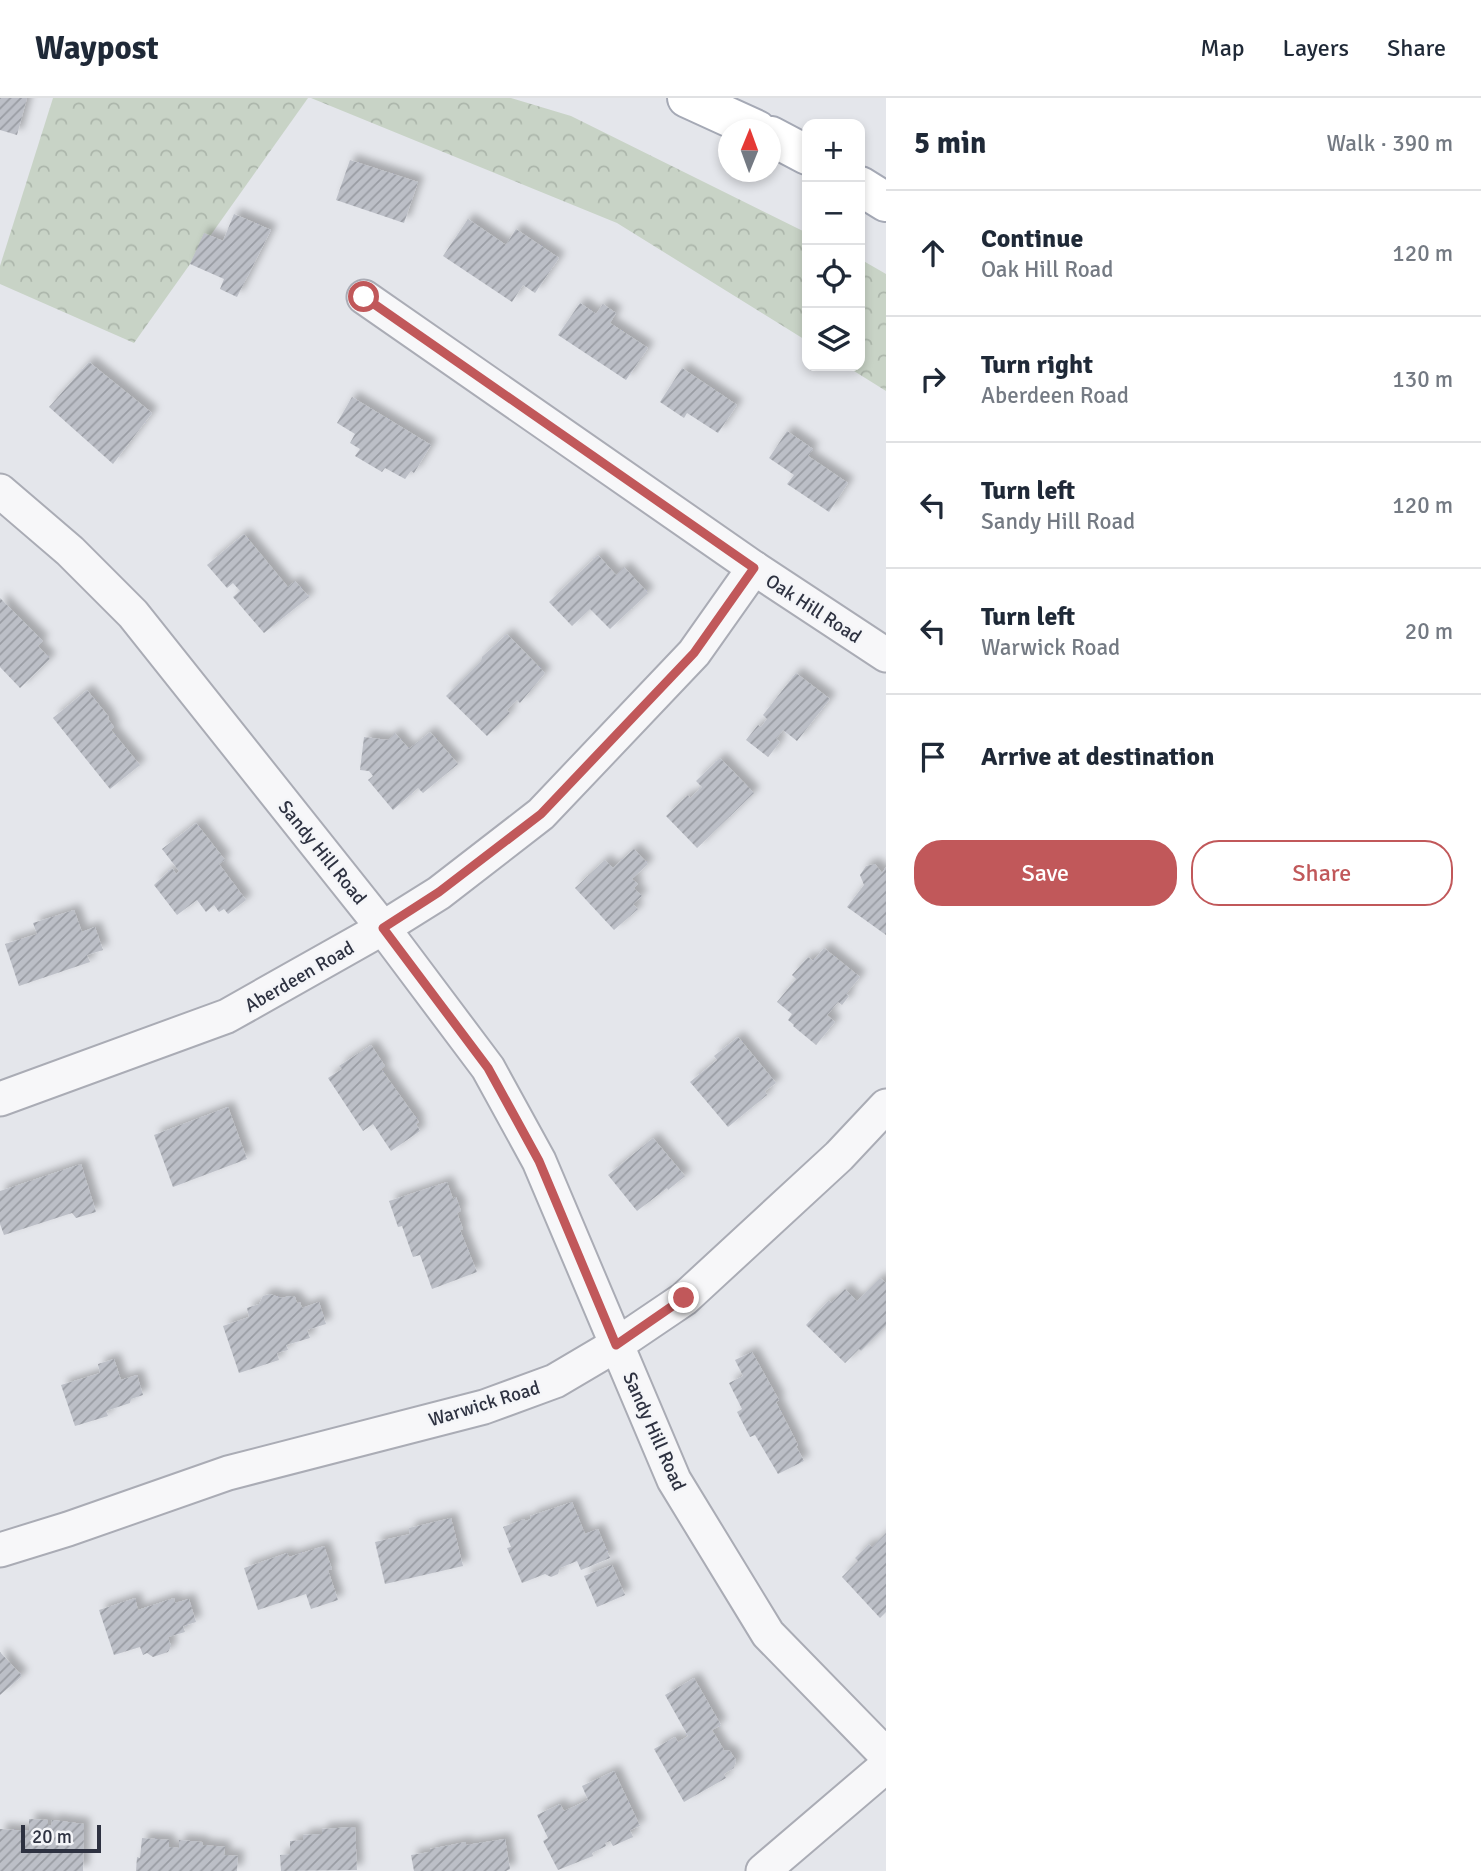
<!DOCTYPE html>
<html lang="en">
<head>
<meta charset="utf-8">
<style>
	body { margin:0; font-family:Signika,sans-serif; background:#f2f2f3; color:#1f2937 }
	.controls { position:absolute; right:21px; top:21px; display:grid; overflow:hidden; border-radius:14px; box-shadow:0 4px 10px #0003 }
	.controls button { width:63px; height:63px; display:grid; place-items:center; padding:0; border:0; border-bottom:2px solid #e0e1e3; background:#fff; color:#1f2937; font:35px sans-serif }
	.compass { position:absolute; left:718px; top:21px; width:63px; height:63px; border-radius:50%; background:#fff; box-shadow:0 4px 10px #0003; rotate:1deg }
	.scale { position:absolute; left:21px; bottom:18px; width:80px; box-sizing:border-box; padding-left:7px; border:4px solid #2e3241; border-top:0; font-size:19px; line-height:24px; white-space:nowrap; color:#2e3241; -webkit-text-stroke:5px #f4f5f8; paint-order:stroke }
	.stop { position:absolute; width:21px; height:21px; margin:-16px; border:5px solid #c1585a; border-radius:50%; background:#fff }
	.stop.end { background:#c1585a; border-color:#fff; box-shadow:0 2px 7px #0008 }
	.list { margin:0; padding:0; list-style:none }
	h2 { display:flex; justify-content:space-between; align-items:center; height:91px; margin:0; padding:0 28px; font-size:30px }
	h2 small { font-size:23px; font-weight:400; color:#747a83 }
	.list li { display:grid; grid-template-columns:46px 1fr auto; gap:21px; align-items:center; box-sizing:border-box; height:126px; padding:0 28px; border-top:2px solid #e0e1e3 }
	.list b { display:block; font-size:26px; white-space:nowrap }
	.list p { margin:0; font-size:23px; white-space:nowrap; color:#747a83 }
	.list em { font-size:23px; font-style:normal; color:#747a83 }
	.actions { display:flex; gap:14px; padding:21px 28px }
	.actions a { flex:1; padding:16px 0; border:2px solid #c1585a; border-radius:28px; text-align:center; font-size:24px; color:#c1585a }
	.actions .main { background:#c1585a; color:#fff }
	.icon { flex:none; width:38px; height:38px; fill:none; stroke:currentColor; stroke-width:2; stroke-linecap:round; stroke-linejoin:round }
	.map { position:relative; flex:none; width:886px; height:1773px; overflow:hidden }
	header { display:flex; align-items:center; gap:42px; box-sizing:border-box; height:98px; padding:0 35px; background:#fff; border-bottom:2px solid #e0e1e3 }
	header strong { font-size:33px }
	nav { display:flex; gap:38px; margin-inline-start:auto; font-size:24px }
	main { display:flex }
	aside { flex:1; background:#fff }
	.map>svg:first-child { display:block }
	.forest { fill:url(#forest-crowns) }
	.building { fill:url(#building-hatch); filter:url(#shadow) }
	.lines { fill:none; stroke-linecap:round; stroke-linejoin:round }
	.minor-casing { stroke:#aaacb5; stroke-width:37 }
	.major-casing { stroke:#a5a9b5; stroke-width:42 }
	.minor { stroke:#f7f7f9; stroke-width:33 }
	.major { stroke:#fff; stroke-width:38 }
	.route { stroke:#c1585a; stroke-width:9 }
	.labels { text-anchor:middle; stroke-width:5; stroke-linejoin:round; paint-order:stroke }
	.street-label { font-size:19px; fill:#2e3241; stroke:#f4f5f8 }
</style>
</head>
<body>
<header>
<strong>Waypost</strong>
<nav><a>Map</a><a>Layers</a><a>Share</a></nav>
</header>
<main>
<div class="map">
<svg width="886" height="1773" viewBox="0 0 886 1773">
	<defs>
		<pattern id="forest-crowns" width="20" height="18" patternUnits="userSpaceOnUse" patternTransform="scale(1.75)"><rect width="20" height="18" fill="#c8d3c6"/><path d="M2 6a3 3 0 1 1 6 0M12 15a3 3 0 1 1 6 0" fill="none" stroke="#acb6ab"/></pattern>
		<pattern id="building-hatch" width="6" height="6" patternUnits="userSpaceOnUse" patternTransform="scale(1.75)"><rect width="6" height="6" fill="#bcbfc7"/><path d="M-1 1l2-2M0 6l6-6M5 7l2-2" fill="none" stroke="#999ca3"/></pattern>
		<filter id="shadow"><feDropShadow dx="6" dy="-6" stdDeviation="3.5" flood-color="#0004"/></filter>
	</defs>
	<rect width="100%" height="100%" fill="#e4e6eb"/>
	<g class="forest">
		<path d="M53,0H308L134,245L0,186V168Z"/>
		<path d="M311,0H511L571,18L807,135V243L617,125Z"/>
		<path d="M860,161L886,176V293L846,268H860Z"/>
	</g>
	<g class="building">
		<path d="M0,0H27L17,37L0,32Z"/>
		<path d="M350,62L418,84L404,125L336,102Z"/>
		<path d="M234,116L271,132L237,199L220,191L224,181L190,166L204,135L223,143Z"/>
		<path d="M468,121L506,147L516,131L559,160L535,195L523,187L512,204L443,158Z"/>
		<path d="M580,205L596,216L603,206L616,215L610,225L648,250L626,282L558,237Z"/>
		<path d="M89,264L152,315L113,366L49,309Z"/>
		<path d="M682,270L737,307L718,335L687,315L684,320L660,304Z"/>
		<path d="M352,299L431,347L414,375L411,373L405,381L385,370L382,374L355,358L360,351L350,345L355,336L337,325Z"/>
		<path d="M787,333L813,351L808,358L848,385L829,414L787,386L794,377L769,360Z"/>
		<path d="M244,436L288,489L295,483L309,499L264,535L233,499L240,493L233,485L227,490L207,467Z"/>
		<path d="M598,457L616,477L624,469L648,495L610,531L590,511L572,528L549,504Z"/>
		<path d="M0,500L43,543L38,548L50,561L20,590L0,569Z"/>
		<path d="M507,536L545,575L520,605L517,602L507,612L510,615L487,638L446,598L481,563L482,559Z"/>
		<path d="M796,575L830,601L797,643L783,632L776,641L780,644L768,659L746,642L758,627L761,629L767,621L763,617Z"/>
		<path d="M87,592L109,619L108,621L114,629L111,632L140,667L110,691L53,620Z"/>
		<path d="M430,634L458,666L423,695L418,690L393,712L368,682L373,678L369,673L360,672L364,639L388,642L395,635L409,651Z"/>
		<path d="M720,660L754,695L697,750L666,718L688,697L690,700L702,689L696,683Z"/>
		<path d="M196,725L225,762L219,766L246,802L228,816L224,811L219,814L214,807L206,814L197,802L177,817L154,787L172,770L176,776L179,773L162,751Z"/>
		<path d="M634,751L648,766L632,781L638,786L634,790L642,798L633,806L638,811L614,832L575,790L605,762L613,770Z"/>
		<path d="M875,766L882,775L886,769V837L847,809L864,787L860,777L866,768Z"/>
		<path d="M74,812L82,834L95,829L103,852L87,857L90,864L19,888L5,846L37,836L33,825Z"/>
		<path d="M824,850L860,879L846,896L849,898L842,907L838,904L827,917L835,924L816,947L793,928L794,927L788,922L792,916L777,904L796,881L792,877L808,859L813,863Z"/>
		<path d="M738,939L776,985L765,993L767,997L728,1029L690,984L717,962L714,958Z"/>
		<path d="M371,947L385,968L381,971L419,1024L416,1026L420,1033L391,1053L373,1026L363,1033L328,980L342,971L339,968Z"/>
		<path d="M228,1009L247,1061L173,1089L154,1037Z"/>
		<path d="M653,1040L685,1078L668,1092L667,1090L637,1113L608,1077Z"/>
		<path d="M81,1066L96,1114L76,1120L72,1115L4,1137L0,1126V1093Z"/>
		<path d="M447,1084L453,1101L456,1099L461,1113L457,1115L463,1131L460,1132L477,1174L432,1191L420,1157L413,1159L402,1128L398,1129L389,1103Z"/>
		<path d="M880,1180L886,1185V1228L861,1253L859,1251L845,1265L806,1227L829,1202L831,1205L845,1191L857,1203Z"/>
		<path d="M270,1196L281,1200L290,1198L295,1199L297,1205L300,1204L302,1210L319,1204L326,1226L307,1232L310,1240L286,1247L288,1252L277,1255L279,1262L239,1275L223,1228L249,1219L247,1210L259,1206L263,1198Z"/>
		<path d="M752,1254L779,1302L776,1304L798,1347L796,1348L804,1363L778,1376L755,1337L750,1339L737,1314L742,1311L729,1285L743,1278L735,1262Z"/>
		<path d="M114,1261L121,1282L137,1277L143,1297L131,1301L130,1305L106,1313L108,1318L75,1328L61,1287L100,1275L98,1266Z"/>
		<path d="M572,1404L585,1436L598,1431L610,1460L581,1472L577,1463L560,1470L558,1476L551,1479L545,1476L522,1485L507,1450L511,1449L503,1429L524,1421L525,1423L531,1421L530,1418Z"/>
		<path d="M451,1420L463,1468L385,1486L375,1444L410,1436L409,1430Z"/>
		<path d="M886,1435V1514L880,1520L842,1479L858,1463L855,1460L869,1446L872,1449Z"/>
		<path d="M324,1448L332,1471L328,1472L338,1502L311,1511L306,1496L258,1512L244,1470L287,1455L289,1459Z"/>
		<path d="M612,1467L625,1497L597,1509L584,1478Z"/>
		<path d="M135,1500L138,1512L174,1500L175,1505L189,1501L196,1524L183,1528L185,1534L168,1539L171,1548L168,1554L153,1559L147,1555L143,1557L140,1549L114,1557L99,1512Z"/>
		<path d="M0,1554L22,1578L0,1597Z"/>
		<path d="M694,1580L721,1627L712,1632L724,1652L730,1653L736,1662L734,1670L724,1676L726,1680L684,1704L654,1651L675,1639L678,1644L688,1638L665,1597Z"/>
		<path d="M614,1673L640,1728L630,1732L633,1739L613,1748L610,1743L605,1745L606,1748L592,1755L593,1758L558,1772L543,1743L548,1740L537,1717L560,1706L564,1713L588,1702L582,1688Z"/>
		<path d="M29,1721L48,1722V1727H51L52,1722L84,1726L83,1773H0V1731L29,1733Z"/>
		<path d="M355,1729L357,1772L281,1773L280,1757L290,1756V1743L303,1742V1737L322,1736V1731Z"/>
		<path d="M142,1740L169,1742V1749L179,1750V1742L202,1744L203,1747L225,1749L224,1757L238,1758L237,1773H136L137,1759L140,1760Z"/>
		<path d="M505,1741L510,1771L506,1773H414L411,1757L430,1754V1751L466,1744V1747Z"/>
	</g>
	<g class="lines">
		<defs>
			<g id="minor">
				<path d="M364,199L754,470L886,557"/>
				<path d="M0,393L70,453L133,516L383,830L488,970L539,1063L674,1382L768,1536L886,1657"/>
				<path d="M0,1001L227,918L383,830L439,795L541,716L694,555L754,470"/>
				<path d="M0,1452L68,1431L228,1375L484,1309L555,1283L616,1247L684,1201L839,1058L886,1008"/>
				<path d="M763,1773L886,1668"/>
			</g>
			<g id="major">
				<path d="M687,0L757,32"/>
				<path d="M771,38L807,57"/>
				<path d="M860,88L886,104"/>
			</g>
		</defs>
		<use href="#minor" class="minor-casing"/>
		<use href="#major" class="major-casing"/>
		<use href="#minor" class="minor"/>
		<use href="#major" class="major"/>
	</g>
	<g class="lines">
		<path class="route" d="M364,199L754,470L694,555L541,716L439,794L383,830L488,970L539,1063L616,1247L684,1200"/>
	</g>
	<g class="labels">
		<g class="street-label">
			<text transform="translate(814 510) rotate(33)" y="7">Oak Hill Road</text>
			<text transform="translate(323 754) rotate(51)" y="7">Sandy Hill Road</text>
			<text transform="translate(299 878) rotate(-30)" y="7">Aberdeen Road</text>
			<text transform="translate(484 1305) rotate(-17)" y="7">Warwick Road</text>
			<text transform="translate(655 1333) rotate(66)" y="7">Sandy Hill Road</text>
		</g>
	</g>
</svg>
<div class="controls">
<button>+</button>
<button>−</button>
<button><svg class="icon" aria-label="locate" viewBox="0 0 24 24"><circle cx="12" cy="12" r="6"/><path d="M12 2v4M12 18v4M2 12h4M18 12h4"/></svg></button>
<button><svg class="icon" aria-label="layers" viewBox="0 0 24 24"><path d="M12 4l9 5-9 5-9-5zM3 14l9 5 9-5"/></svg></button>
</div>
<svg class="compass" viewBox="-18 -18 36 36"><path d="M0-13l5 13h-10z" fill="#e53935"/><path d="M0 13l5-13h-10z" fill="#747a83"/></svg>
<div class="scale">20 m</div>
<div class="stop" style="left:364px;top:199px"></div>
<div class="stop end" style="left:684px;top:1200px"></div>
</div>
<aside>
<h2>5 min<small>Walk · 390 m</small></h2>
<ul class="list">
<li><svg class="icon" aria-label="ahead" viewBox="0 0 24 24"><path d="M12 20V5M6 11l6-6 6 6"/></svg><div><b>Continue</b><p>Oak Hill Road</p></div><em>120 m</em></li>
<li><svg class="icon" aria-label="right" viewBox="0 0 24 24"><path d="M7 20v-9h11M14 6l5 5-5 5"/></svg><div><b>Turn right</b><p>Aberdeen Road</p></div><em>130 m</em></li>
<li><svg class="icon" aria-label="left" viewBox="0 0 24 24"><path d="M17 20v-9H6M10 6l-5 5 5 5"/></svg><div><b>Turn left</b><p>Sandy Hill Road</p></div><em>120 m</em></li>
<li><svg class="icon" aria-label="left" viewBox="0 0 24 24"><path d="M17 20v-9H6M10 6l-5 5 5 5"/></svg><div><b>Turn left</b><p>Warwick Road</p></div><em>20 m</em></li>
<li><svg class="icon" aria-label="arrive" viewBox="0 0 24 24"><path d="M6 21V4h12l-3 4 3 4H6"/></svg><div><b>Arrive at destination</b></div></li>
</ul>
<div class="actions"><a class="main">Save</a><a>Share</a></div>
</aside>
</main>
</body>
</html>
